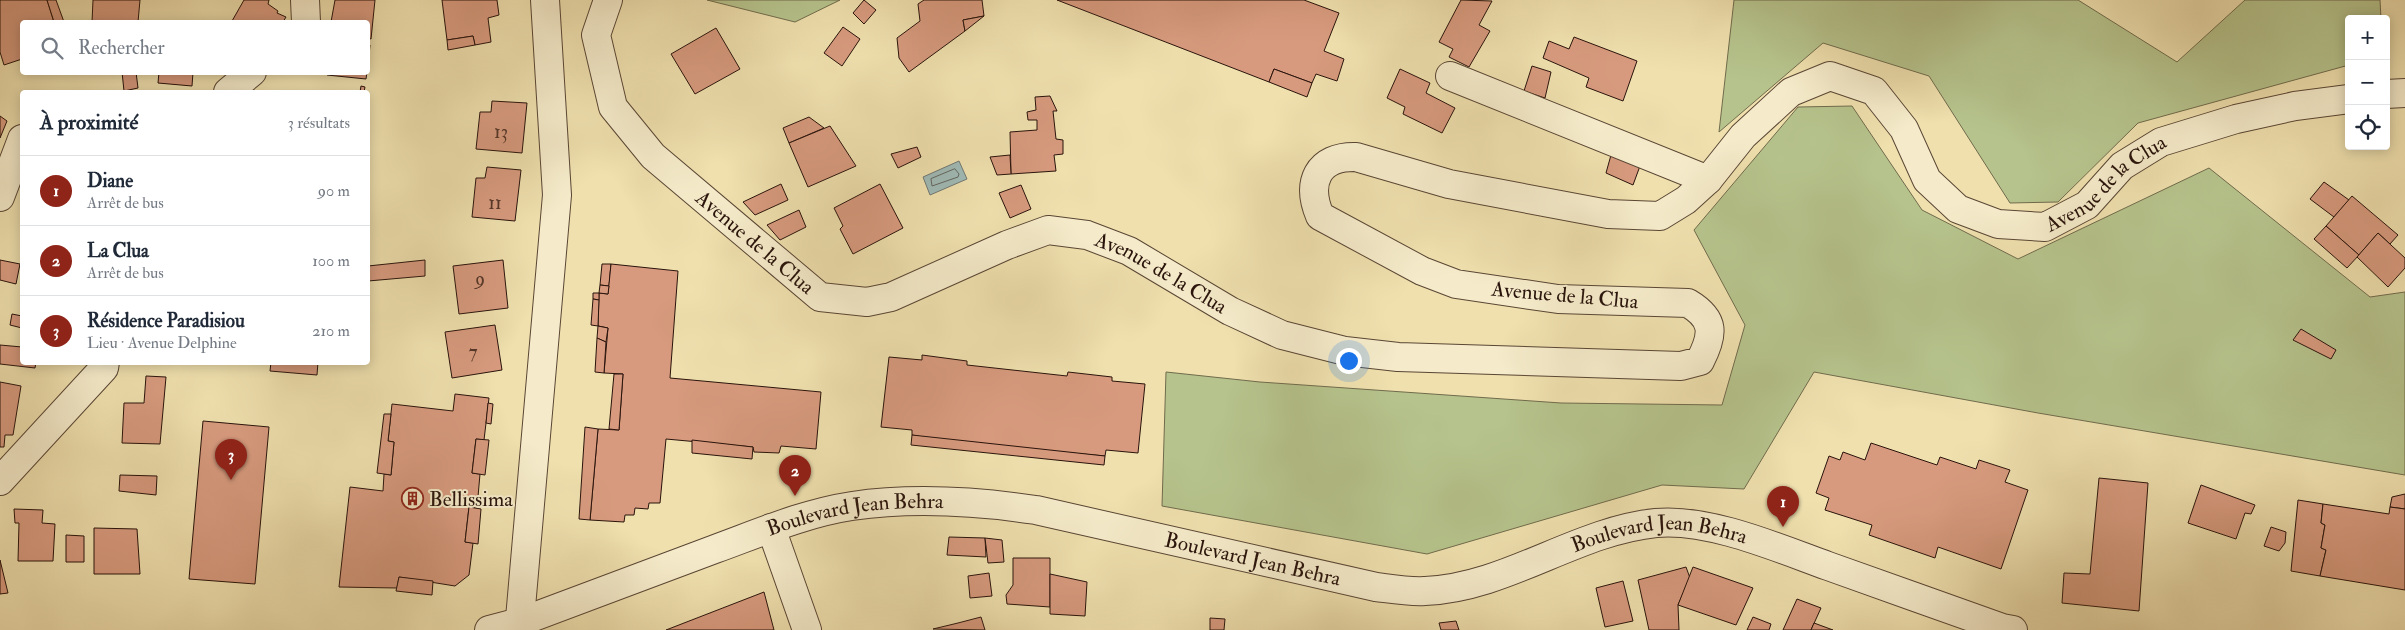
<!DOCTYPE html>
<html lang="fr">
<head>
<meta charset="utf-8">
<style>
	body { margin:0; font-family:"IM FELL Double Pica",serif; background:#f6f6f7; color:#1f2937 }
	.controls { position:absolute; right:15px; top:15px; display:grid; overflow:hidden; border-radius:5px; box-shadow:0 2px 12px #0003 }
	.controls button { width:45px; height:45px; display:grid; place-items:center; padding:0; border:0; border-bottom:1px solid #e0e1e3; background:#fff; color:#1f2937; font:25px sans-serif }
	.you { position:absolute; left:1348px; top:360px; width:18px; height:18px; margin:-12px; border:4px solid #fff; border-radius:50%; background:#1a73e8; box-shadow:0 0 0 8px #1a73e833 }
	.badge { display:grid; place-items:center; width:32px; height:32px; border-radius:50%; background:#8f2418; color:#fff; font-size:16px; font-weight:700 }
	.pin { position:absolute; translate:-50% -41px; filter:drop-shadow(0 1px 2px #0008) }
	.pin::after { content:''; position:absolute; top:26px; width:18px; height:15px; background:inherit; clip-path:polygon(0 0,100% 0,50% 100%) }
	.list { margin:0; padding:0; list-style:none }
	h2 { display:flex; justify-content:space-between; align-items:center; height:65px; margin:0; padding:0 20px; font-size:21px }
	h2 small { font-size:16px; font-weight:400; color:#747a83 }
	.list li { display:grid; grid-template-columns:32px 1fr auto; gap:15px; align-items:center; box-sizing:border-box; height:70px; padding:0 20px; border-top:1px solid #e0e1e3 }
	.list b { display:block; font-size:19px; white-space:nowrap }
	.list p { margin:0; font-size:16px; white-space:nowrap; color:#747a83 }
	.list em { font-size:16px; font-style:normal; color:#747a83 }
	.icon { flex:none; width:28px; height:28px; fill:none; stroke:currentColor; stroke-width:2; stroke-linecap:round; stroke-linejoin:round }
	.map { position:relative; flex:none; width:2405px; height:630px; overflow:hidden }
	.search { position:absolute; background:#fff; box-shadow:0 2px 12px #0003; left:20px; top:20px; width:350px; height:55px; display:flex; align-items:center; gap:12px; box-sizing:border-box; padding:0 18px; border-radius:5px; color:#747a83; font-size:19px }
	.panel { position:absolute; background:#fff; box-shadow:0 2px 12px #0003; left:20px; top:90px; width:350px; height:275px; border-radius:5px }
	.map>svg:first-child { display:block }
	.green { fill:#b6c38c; stroke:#706b4c }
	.water { fill:#9fbab6; stroke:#707772 }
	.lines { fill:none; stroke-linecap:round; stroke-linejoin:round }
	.shore { stroke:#646660; stroke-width:1 }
	.building { fill:#d79a7e; stroke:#29130b }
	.minor-casing { stroke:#5a4634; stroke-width:30 }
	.minor { stroke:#f5ebca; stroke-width:28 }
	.labels { text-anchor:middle; stroke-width:4; stroke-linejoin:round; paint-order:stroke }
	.number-label { font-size:19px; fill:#543528 }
	.street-label { font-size:21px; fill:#29130b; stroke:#f5ebca }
	.poi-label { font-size:21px; fill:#29130b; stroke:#f5ebca; text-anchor:start }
</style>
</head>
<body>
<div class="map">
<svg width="2405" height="630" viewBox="0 0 2405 630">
	<rect width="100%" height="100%" fill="#efe0ae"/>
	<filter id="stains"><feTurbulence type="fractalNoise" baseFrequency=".004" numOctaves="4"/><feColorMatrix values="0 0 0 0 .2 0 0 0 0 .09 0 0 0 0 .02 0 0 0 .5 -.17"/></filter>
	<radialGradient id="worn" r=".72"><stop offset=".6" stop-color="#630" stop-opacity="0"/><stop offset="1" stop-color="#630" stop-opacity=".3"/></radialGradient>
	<g class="green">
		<path d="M707,0H840L795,22Z"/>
		<path d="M1734,0H2078L2177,62L2245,0H2380L2381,19H2349V65L2138,123L2058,202L2010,203L1929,76L1823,43L1719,132Z"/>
		<path d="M1852,106L1922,210L2018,259L2209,168L2370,297L2405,292V475L2038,413L1814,372L1744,489L1662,485L1427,554L1162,506L1166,372L1260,382L1561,403L1722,405L1745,325L1694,230L1798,107Z"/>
	</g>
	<path class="water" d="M959,161L967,179L930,195L923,177Z"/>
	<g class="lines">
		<path class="shore" d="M955,169L959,174L958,177L932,186L931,179Z"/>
	</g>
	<g class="building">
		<path d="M0,0H47L54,22H22V59L4,65L0,52Z"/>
		<path d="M47,0H56L64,22H54Z"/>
		<path d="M93,0H140L138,22H92Z"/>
		<path d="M244,0H269L268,4L278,11L277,13L286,17L283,22L232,21Z"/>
		<path d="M335,0H375L371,39L368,38V22H331Z"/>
		<path d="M442,0H497L499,15L488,18L491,42L475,45L473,36L447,40Z"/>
		<path d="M864,0L876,10L864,24L853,13Z"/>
		<path d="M924,0H982L984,16L963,20L965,31L909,72L899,58L897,38L920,21L918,4Z"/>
		<path d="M1057,0H1304L1339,13L1324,51L1344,59L1337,81L1316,74L1312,83L1274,69L1269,82Z"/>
		<path d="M1461,0L1492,1L1479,25L1490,31L1469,67L1449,57L1453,49L1439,42Z"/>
		<path d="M984,16L965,31L963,20Z"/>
		<path d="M843,27L860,39L842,66L824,53Z"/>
		<path d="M716,28L740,69L695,94L671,54Z"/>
		<path d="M473,36L475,45L448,50L447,40Z"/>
		<path d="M1574,37L1637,61L1623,101L1586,87L1589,78L1543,58L1549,41L1569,49Z"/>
		<path d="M368,44L370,45L368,65Z"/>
		<path d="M1532,66L1551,72L1545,98L1524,91Z"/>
		<path d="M1274,69L1312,83L1307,97L1269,82Z"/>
		<path d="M1400,69L1430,83L1426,93L1455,108L1442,133L1403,114L1405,107L1387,98Z"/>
		<path d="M122,72H136L138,88L124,91Z"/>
		<path d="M159,72H193L192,86L158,83Z"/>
		<path d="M327,72H367L366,79L327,75Z"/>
		<path d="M361,86L365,87L364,92H360Z"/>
		<path d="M1050,96L1057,111H1053L1056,139L1063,140V154L1054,155L1056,171L1011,174L1010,132L1037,130V120H1028L1027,112L1036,110L1035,97Z"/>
		<path d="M492,101L527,103L522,153L476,149L480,112H491Z"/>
		<path d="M0,116L7,121L0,138Z"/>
		<path d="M809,117L824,128L789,143L783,128Z"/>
		<path d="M830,126L856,166L808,187L789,143Z"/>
		<path d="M917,147L921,157L898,168L891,154Z"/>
		<path d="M1010,155L1011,174L997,175L990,157Z"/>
		<path d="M1611,155L1640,166L1633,185L1606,173Z"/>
		<path d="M487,167L521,170L515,221L472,217L476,178H485Z"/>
		<path d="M2324,182L2349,200L2334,217L2310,199Z"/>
		<path d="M781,184L788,200L755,215L743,202Z"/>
		<path d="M880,184L903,228L853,254L840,229L843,226L834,208Z"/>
		<path d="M1021,185L1031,209L1010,218L999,193Z"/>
		<path d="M2352,196L2398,235L2390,244L2378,233L2359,255L2326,226Z"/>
		<path d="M799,210L806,227L780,240L767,225Z"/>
		<path d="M2326,226L2359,255L2347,268L2314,239Z"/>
		<path d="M2378,233L2405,258V268L2388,287L2357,257Z"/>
		<path d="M0,260L20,264L16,284L0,280Z"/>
		<path d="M425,260V276L368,281V266Z"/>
		<path d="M503,260L508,308L459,314L453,266Z"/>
		<path d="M602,264H611L609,286L600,285Z"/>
		<path d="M611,264L678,271L670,378L821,392L816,449L781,446L779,453L754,452L753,447L666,439L660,503H649L648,509L635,508L634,515H625L624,522L590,520L598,429L619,430L623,374L604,373L608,328L598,326L599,293L608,294Z"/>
		<path d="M600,285L609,286L608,294L599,293Z"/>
		<path d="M593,293H599V300L593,299Z"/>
		<path d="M593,299L599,300L598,326L591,325Z"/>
		<path d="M12,314L22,316V328L10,325Z"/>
		<path d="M495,325L502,370L452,378L445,332Z"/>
		<path d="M598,326L608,328L606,342L597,338Z"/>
		<path d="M2301,329L2336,350L2331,359L2293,340Z"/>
		<path d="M597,338L606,342L604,373L595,372Z"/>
		<path d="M0,345L22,347V362H36L35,368L0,364Z"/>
		<path d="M922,355L967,361V365L1067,376L1068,372L1112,377V381L1145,384L1138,453L1106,450L1105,456L1049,451L934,439L912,435V430L881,427L889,357L922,360Z"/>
		<path d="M271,362H318L317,375L270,371Z"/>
		<path d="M614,374H623L619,430L609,429Z"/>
		<path d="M146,376L166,377L160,444L122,443L124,403H144Z"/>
		<path d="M0,382L21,386L13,435H5L4,447H0Z"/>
		<path d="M455,394L489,398L484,440L476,439L472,473L480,474L477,508L469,507L465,542L473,543L469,575L455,586L399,577L397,588L339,587L350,487L383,491L384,474L391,475L394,442L388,441L392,404L453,411Z"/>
		<path d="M488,403L493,404L491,424L486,423Z"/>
		<path d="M384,414H391L388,441L394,442L391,475L377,473Z"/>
		<path d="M203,421L269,427L255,584L189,579Z"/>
		<path d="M585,427L598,429L590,520L579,519Z"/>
		<path d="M912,435L1105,456L1104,465L911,445Z"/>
		<path d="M476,439L489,440L485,475L472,473Z"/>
		<path d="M692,440L753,447L752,459L692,453Z"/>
		<path d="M1871,443L1937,465L1940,457L1976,469L1979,460L2010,470L2005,482L2028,490L2001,569L1938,547L1935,558L1869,535L1872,525L1825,510L1829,498L1816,493L1829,456L1840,460L1843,452L1865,460Z"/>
		<path d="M120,475L157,476L156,495L119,491Z"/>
		<path d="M2099,478L2148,483L2139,611L2062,603L2064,573L2090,574Z"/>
		<path d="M2201,485L2255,505L2251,514L2245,513L2236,539L2188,523Z"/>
		<path d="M2405,494V509L2390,507L2392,497Z"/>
		<path d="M2298,500L2323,504L2321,523L2325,525L2321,548L2326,550L2320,576L2291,571Z"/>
		<path d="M2323,504L2389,514L2390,507L2405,509V590L2320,576L2326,550L2321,548L2325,525L2321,523Z"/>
		<path d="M469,507L481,509L478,544L465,542Z"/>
		<path d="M14,509L43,510L42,523L55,524L53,561H18L19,523H15Z"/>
		<path d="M2271,527L2286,532L2285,543L2279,551L2264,546Z"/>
		<path d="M94,528L137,529L140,574H94Z"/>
		<path d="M66,535L84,536V562H66Z"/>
		<path d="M949,537L985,538L986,557L947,555Z"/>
		<path d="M985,538L1002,540L1004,562L988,563Z"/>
		<path d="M1013,558H1050V607L1007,604L1006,595L1013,585Z"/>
		<path d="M0,560L8,593L0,594Z"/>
		<path d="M1686,567L1690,578L1678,605L1679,630H1649L1638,580Z"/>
		<path d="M1693,567L1753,588L1736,625L1678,605Z"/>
		<path d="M989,573L992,596L970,598L968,576Z"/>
		<path d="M1050,574L1087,582L1085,616L1050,614Z"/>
		<path d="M399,577L433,581L432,595L396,591Z"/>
		<path d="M1623,581L1633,621L1605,627L1596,588Z"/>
		<path d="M764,592L774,630H666Z"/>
		<path d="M1797,599L1821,608L1811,630H1783Z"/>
		<path d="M981,617L985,630L933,629L958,623Z"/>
		<path d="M1753,617L1771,624L1769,630H1747Z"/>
		<path d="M1210,618L1225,619L1224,630H1210Z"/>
		<path d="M1456,621L1459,630H1441L1439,623Z"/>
		<path d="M1814,623L1833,630H1811Z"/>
	</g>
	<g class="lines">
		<defs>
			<g id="minor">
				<path d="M305,0L306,22"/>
				<path id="s1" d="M608,0L596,35L613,107L653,156L820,297L867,302L891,297L1007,245L1048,230L1087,235L1129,251L1230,311L1282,335L1345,351L1398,357L1681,366L1700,361C1714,334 1715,319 1688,303L1558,299L1456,284L1422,271L1320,216C1306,183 1317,156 1356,157L1449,184L1608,214L1660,216L1686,200L1708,180L1743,136L1791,92L1830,76L1874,91L1904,129L1927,180L1958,209L1998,224L2045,227L2087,205L2122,166L2161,142L2236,119L2295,106L2349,99"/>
				<path d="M1450,76L1708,180"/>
				<path d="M228,92L252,72"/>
				<path d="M2386,94L2405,93"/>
				<path d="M0,197L22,139"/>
				<path d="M0,481L104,368L105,362"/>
				<path d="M771,528L807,630"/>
				<path id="s2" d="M489,630L520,622C585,598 650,573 715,549C759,533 805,513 852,506C914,497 975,501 1036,510L1376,587C1392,589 1409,592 1425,591C1506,588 1576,531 1656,523C1709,518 1778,548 1828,566C1886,587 1944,607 2002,628L2013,630"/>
				<path d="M519,630L557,195L545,0"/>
			</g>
		</defs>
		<use href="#minor" class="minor-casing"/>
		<use href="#minor" class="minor"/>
	</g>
	<defs>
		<symbol id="building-ring" viewBox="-11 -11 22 22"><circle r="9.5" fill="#f5ebca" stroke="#8f2418" stroke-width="1.5"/><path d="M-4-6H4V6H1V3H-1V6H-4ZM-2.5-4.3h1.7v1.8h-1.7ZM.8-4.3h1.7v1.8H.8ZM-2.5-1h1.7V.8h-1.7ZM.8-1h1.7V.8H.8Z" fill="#8f2418"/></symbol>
	</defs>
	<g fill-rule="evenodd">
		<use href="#building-ring" x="400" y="486" width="25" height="25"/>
	</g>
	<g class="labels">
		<g class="number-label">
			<text x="501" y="138">13</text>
			<text x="495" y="209">11</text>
			<text x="480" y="285">9</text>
			<text x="473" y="358">7</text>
		</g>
		<g class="street-label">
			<text dy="7" stroke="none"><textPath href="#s1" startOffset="2750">Avenue de la Clua</textPath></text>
			<text dy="7" stroke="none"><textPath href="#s1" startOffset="308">Avenue de la Clua</textPath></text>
			<text dy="7" stroke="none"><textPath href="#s1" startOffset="758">Avenue de la Clua</textPath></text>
			<text transform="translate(1565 295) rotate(5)" y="7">Avenue de la Clua</text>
			<text dy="7" stroke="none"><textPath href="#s2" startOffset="386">Boulevard Jean Behra</textPath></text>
			<text dy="7" stroke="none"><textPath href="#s2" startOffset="1211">Boulevard Jean Behra</textPath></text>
			<text dy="7" stroke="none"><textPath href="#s2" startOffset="791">Boulevard Jean Behra</textPath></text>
		</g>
		<g class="poi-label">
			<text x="429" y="506">Bellissima</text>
		</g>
	</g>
	<rect width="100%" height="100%" filter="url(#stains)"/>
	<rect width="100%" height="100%" fill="url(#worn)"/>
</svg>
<div class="controls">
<button>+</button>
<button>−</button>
<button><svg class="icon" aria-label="locate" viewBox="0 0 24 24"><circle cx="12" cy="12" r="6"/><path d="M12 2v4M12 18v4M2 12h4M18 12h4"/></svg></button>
</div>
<div class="you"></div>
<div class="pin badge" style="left:1783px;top:527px">1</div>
<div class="pin badge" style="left:795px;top:496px">2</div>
<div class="pin badge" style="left:231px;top:480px">3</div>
<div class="search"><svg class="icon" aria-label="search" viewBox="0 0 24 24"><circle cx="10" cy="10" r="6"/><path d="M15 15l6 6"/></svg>Rechercher</div>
<section class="panel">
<h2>À proximité<small>3 résultats</small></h2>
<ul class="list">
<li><span class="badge">1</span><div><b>Diane</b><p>Arrêt de bus</p></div><em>90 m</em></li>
<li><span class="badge">2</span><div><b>La Clua</b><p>Arrêt de bus</p></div><em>100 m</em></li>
<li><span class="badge">3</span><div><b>Résidence Paradisiou</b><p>Lieu · Avenue Delphine</p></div><em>210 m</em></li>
</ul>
</section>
</div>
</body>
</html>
